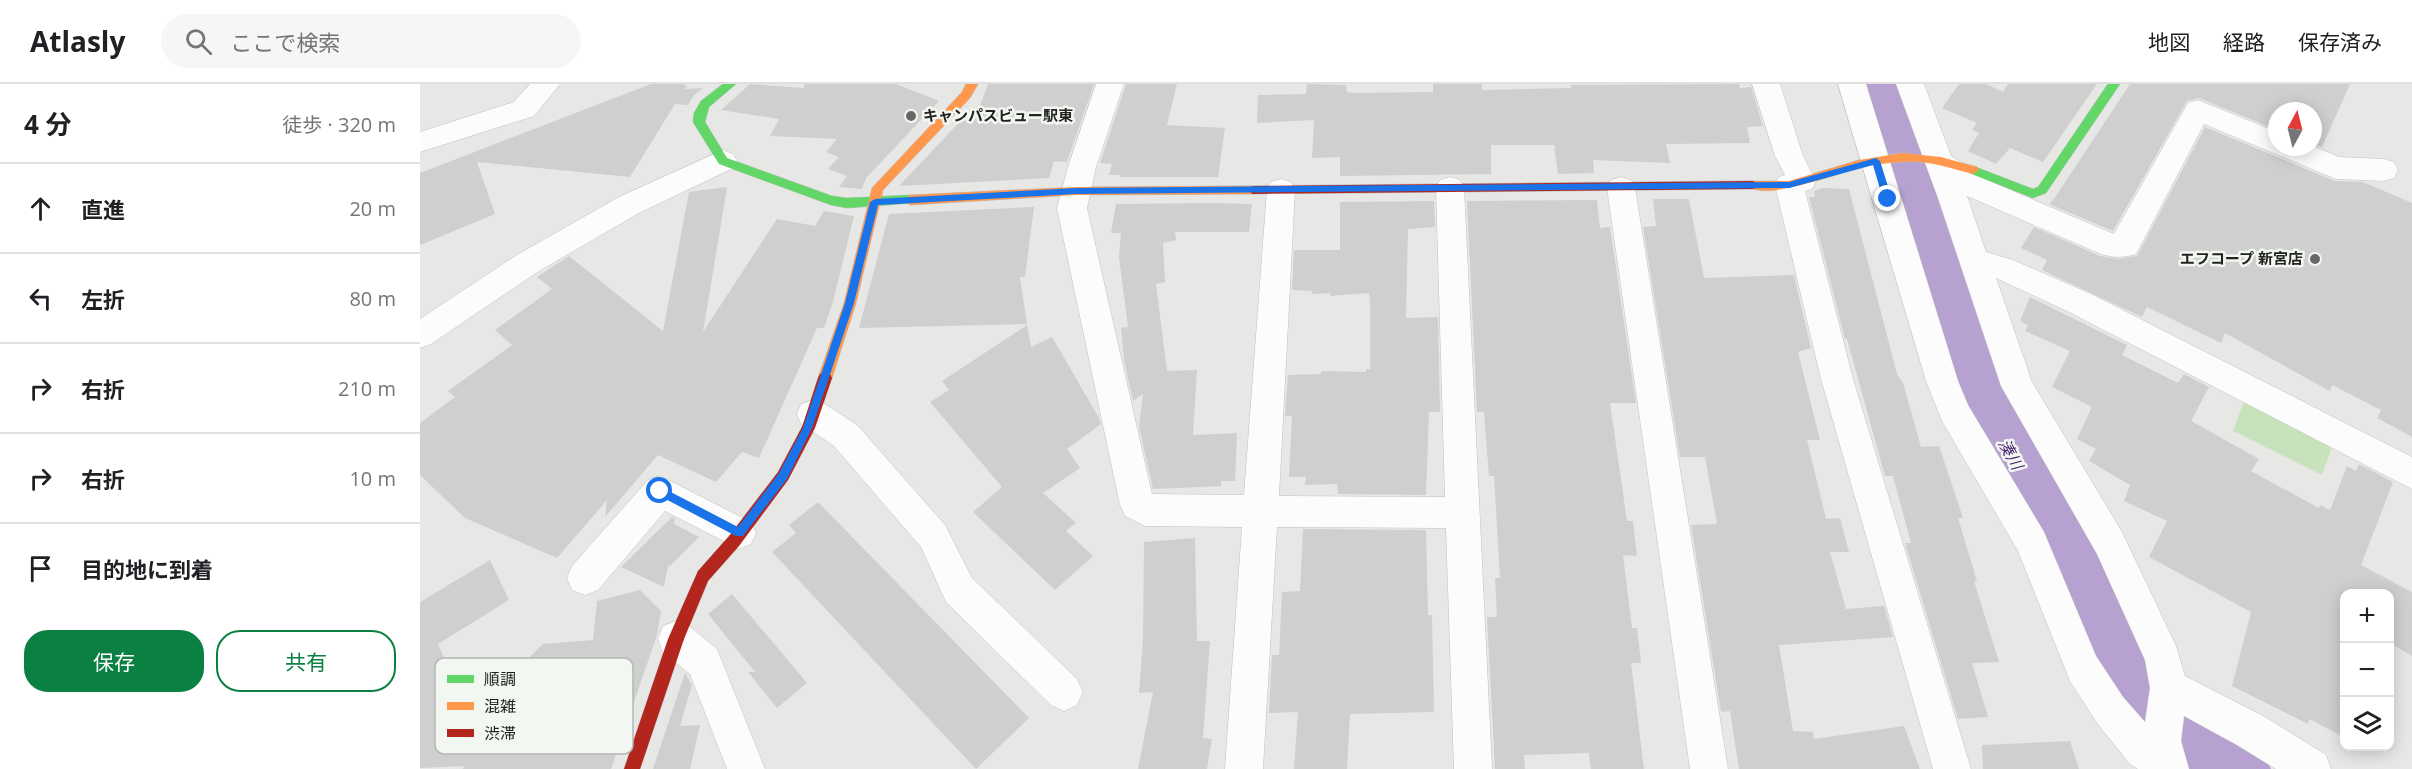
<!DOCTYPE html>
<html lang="ja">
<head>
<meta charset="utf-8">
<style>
	body { margin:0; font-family:"Open Sans","Noto Sans JP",sans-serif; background:#f6f6f6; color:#202124 }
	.controls { position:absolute; right:18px; bottom:18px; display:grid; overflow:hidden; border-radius:12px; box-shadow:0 3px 15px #0003 }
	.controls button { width:54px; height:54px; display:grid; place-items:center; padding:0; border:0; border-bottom:2px solid #e0e0e0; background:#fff; color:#202124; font:30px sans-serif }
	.compass { position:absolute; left:1848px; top:18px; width:54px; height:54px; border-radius:50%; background:#fff; box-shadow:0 3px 15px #0003; rotate:7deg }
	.stop { position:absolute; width:18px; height:18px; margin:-14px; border:4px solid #1a73e8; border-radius:50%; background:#fff }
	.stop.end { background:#1a73e8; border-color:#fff; box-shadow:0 2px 6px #0008 }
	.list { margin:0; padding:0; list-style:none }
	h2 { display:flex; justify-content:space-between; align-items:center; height:78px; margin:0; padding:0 24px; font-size:26px }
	h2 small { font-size:20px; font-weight:400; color:#757577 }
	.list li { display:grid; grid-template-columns:39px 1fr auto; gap:18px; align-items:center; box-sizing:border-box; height:90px; padding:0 24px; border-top:2px solid #e0e0e0 }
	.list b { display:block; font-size:22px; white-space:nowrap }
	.list em { font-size:20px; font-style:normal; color:#757577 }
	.actions { display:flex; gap:12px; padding:18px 24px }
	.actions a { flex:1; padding:14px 0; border:2px solid #0b8043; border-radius:24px; text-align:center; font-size:21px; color:#0b8043 }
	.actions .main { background:#0b8043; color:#fff }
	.icon { flex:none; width:33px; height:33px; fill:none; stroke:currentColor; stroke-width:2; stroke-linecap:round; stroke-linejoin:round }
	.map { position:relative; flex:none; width:1992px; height:685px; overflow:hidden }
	header { display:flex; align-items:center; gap:36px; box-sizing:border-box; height:84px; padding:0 30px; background:#fff; border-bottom:2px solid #e0e0e0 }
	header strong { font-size:28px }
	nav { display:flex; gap:33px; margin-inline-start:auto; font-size:21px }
	.search { width:420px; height:54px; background:#f6f6f6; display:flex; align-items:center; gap:15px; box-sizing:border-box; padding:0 21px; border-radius:33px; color:#757577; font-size:22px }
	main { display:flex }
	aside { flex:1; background:#fff }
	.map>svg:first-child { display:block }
	.green { fill:#c8e2bc }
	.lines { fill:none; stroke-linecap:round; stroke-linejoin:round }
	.stream { stroke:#b6a1d1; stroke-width:10 }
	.river { fill:#b6a1d1; fill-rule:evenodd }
	.building { fill:#cecfce }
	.street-casing { stroke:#c0c2c0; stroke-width:1 }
	.fast-casing { stroke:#c0c2c0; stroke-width:1 }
	.slow-casing { stroke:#c0c2c0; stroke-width:1 }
	.jam-casing { stroke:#c0c2c0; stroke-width:1 }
	.street { fill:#fbfcfb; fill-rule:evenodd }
	.fast { fill:#63d668; fill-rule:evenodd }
	.slow { fill:#ff974d; fill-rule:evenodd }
	.jam { fill:#b3261e; fill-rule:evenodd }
	.route { fill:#1a73e8 }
	.poi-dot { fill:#676866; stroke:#f3f7f2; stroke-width:2 }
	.labels { text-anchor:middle; stroke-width:5; stroke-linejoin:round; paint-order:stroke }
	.poi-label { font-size:15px; font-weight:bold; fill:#222321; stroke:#f3f7f2; text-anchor:start }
	.water-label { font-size:16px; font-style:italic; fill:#4d2476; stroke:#f3f7f2 }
	.key { fill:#f3f7f2; stroke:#b4b7b3; stroke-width:1.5 }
	.key-label { font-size:16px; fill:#222321 }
</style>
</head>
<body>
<header>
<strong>Atlasly</strong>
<div class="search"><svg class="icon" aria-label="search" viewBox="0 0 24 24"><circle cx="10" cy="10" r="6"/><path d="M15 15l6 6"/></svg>ここで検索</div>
<nav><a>地図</a><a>経路</a><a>保存済み</a></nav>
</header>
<main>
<aside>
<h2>4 分<small>徒歩 · 320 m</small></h2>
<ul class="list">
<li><svg class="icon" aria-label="ahead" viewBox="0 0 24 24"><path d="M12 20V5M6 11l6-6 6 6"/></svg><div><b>直進</b></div><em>20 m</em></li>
<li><svg class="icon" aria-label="left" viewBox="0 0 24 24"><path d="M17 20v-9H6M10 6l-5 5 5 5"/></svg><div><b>左折</b></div><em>80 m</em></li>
<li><svg class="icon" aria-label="right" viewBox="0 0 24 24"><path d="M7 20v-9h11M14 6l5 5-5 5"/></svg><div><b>右折</b></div><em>210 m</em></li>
<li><svg class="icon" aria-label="right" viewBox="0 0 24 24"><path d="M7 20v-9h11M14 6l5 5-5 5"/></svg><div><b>右折</b></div><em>10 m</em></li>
<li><svg class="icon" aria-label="arrive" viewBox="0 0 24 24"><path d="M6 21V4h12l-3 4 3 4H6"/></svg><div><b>目的地に到着</b></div></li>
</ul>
<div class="actions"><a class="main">保存</a><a>共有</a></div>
</aside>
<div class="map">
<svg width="1992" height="685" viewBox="0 0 1992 685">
	<rect width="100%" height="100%" fill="#e7e8e6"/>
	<path class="green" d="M1825,315L1914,358L1902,391L1813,347Z"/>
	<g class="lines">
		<path class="stream" d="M1805,685L1806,681"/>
		<path class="river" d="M1430,0H1482L1593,313L1664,437L1733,575L1840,658L1851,685H1753L1681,627L1616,481L1532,321Z"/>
	</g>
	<g class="building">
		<path d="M231,0H263L267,2L265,5L283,4L274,11L268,21L255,20L210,93L57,78L75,130L0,161V89Z"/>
		<path d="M330,0L383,4L385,0H476L519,17L446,94L442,105L419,103L427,92L408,85L419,73L406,68L417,55L350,52L359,35L301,26Z"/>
		<path d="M568,0H674L647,78L634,77L629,94L479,102L548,29L556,33Z"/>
		<path d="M706,0H757L747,41L805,44L798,93H700L701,91H689L692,80L680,79Z"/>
		<path d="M887,0L926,1L927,8L933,9L1013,8V0H1062V6L1151,4V1L1319,0L1320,4L1331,3L1343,42L1327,43L1330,59L1246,60L1250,79L1173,76L1174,89L1138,90L1134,61H1071V90L920,92V73L892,74L894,36L837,39L838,11L886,10Z"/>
		<path d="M1539,0H1566L1583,8L1588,0H1677L1623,78L1590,64L1576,80L1548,67L1559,49L1552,46L1557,39L1522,24Z"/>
		<path d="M1710,0H1930L1902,63L1893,60V27H1857V46L1779,14L1767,17L1693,147L1629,120L1634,115Z"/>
		<path d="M1785,43L1915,97L1943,98L1992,119V353L1957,334L1961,326L1912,301L1910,307L1805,249L1801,259L1727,223L1722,233L1622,186L1627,176L1601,164L1614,143L1680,172L1698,175L1717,172Z"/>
		<path d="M307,103L283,248L357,135L395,142L404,127L434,132L413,218L404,244H397L339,374L322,368L296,398L238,371L185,433L187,416L137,474L45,434L0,391V339L35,313L28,307L92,261L75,246L132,205L117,193L149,172L243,247L269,108Z"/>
		<path d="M1402,104L1429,105L1477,290L1483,299L1501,363L1519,362L1543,434H1538L1557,497H1554L1579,578L1552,579L1568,633L1538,635L1485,459H1491L1473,392H1465L1427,255H1425L1389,113H1395L1394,107Z"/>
		<path d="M1233,115H1269L1284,194L1374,191L1391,264L1378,268L1400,356H1387L1406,435L1420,434L1429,468H1410L1426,525L1464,522L1473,553L1359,561L1373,647L1393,648L1394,655L1484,642L1500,685H1319L1310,627L1301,628L1271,441L1297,440L1285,373H1260L1223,143L1236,142Z"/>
		<path d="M1177,116L1180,144L1190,143L1216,319H1190L1207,437H1213L1217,472L1203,471L1212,544H1217L1221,579H1211L1224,685H1171L1169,669L1104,671L1105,685H1075L1067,533H1077L1075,494H1080L1074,392H1069L1064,328H1057L1047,117Z"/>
		<path d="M1014,117L1015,143L988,145L986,234L1018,233L1020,328H1009L1006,411L918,410L917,400L885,401L886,393H869L872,332H865L868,291L901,290V287L946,288V285H950V214L949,209L910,212V209L892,210V207L872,206L874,166H920V118Z"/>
		<path d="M794,119L832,120L829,148H755L756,156L743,159L745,198L736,200L747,287L777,286L773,351L817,349L815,397H801V402L733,405L719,343L723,310L713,317L704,276L701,244L708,243L699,173L701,149H691L696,120Z"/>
		<path d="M614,123L605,193H600L607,240L439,244L469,130Z"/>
		<path d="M1610,213L1707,261L1702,271L1758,299L1764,290L1789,303L1771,337L1839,375L1831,387L1899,424L1900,421L1910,426L1927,382L1936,387L1939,380L1973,398L1941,481L1992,508V572L1970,559V510H1924V653L1889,635L1888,640L1812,602L1831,528L1729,473L1747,437L1704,417L1710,401L1669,377L1676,365L1657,355L1672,323L1632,303L1650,267L1605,247L1608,241L1600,237Z"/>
		<path d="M607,241L611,263L632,253L679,334L681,340L647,365L660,384L623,409L656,439L646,447L673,472L635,506L553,428L582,403L510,318L529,306L522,297Z"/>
		<path d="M398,418L609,634L556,685L352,468L376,449L369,441Z"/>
		<path d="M252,433L255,435L254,440L279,453L249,483L248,481L244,503L201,483Z"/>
		<path d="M883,445L1006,446L1008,531H1012L1014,628L930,630L927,685H874L878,628L849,629L852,571H859L862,508L880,507Z"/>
		<path d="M775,454L777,557H790L783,654L792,655L787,685H718L733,608L719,609L723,555L724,458Z"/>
		<path d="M70,476L89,516L18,560L57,646L67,615L123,560L173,556L177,517L220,506L241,527L237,551L191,685H43L44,682L0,684V518Z"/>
		<path d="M312,510L387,599L357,624L328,588H335L288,530Z"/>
		<path d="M265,589L272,601L260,642L280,641L270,685H233Z"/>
		<path d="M1650,657L1659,685H1563L1562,661Z"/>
	</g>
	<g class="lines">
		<defs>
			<g id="street">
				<path d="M110,0H140L114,32L0,68V48L94,18Z"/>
				<path d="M676,0H704L676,83L667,124L732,410L824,411L847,106L851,98L861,95L871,98L875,106L859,412L1025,413L1016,104L1020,96L1030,93L1040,96L1044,104L1072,685H1034L1026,444L857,443L843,685H805L822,443L725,442L705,432L700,421L637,124L648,83Z"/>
				<path d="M1332,0H1360L1383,72L1396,97L1392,105L1385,107L1433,295L1551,685H1513L1401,295L1355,101L1359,93L1365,91L1355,72Z"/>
				<path d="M1418,0H1446L1538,297L1548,321L1624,448L1676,572L1703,613L1725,638L1730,604L1725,576L1677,470L1581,302L1518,114L1476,0H1504L1531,72L1567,96L1694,150L1768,19L1778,16L1857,48V63L1893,62L1919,73L1964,75L1974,78L1978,86L1974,94L1964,97L1916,95L1784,40L1716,170C1703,174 1694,174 1681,170L1547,112L1566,168L1593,176L1671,210L1992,373V405L1649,228L1576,194L1612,298L1702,448L1756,562L1765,592L1845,633L1906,671L1911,685H1856L1817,661L1764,632L1761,657L1769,685H1718L1710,680L1677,639L1650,597L1598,467L1522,337L1506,297Z"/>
				<path d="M303,66L313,70L317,77L313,84L219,129L119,187L11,260L0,264V235L97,171L199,113Z"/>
				<path d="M1201,93L1211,96L1215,104L1308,685H1270L1187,104L1191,96Z"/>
				<path d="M393,316L405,320L437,341L525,441L552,494L657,595L663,608L657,621L644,627L631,621L526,518L501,463L413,361L381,340L377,330L381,320Z"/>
				<path d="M240,392L331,438L336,449L331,460L319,465L245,427L178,506L165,511L152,506L147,494L152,482L228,396Z"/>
				<path d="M256,537L269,542L297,565L345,685H307L270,590L243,568L238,555L243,542Z"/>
			</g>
			<g id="fast">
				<path d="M303,0H316L289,23L285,38L307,74L412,112L427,114L490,111L496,116L494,119L427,124L411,121L299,80L273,38L274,29L281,17Z"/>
				<path d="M1688,0H1700L1626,109L1613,114L1549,89L1547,86L1553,82L1613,105L1618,103Z"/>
			</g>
			<g id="slow">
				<path d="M546,0H558L550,14L463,106L436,219L412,294L410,298H400L398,294L424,219L452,104L542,8Z"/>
				<path d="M1482,69L1521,73L1557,83L1559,86L1553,90C1530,84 1504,75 1480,78C1466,79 1452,81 1439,84C1418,89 1342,119 1327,101L1333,97H1369L1439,76Z"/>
				<path d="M833,102L839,106L833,110L656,111L490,121L484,116L490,111L656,103Z"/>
			</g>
			<g id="jam">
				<path d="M1333,97L1339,101L1333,105L833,110L827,106L833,102Z"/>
				<path d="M405,288L410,290L412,294L395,344L368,396L319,462L288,497L264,555L220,685H204L248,555L278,487L309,452L358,388L382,343L398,294L400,290Z"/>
			</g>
		</defs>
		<use href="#street" class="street-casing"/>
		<use href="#fast" class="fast-casing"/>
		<use href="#slow" class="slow-casing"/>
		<use href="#jam" class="jam-casing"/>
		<use href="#street" class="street"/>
		<use href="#fast" class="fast"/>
		<use href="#slow" class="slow"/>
		<use href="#jam" class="jam"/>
	</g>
	<path class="route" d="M1456,74L1460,77L1472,115L1468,118L1463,115L1453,81L1369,104L656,110L458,121L434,219L392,344L367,395L323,452H316L236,410L235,407L240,402L243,404L318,443L359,389L383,344L425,219L450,118L455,115L656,104L1369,98Z"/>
	<g class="poi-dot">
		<circle cx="491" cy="32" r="6"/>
		<circle cx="1895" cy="175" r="6"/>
	</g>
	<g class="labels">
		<g class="poi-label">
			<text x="503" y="37">キャンパスビュー駅東</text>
			<text x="1883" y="180" text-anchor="end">エフコープ 新宮店</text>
		</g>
		<g class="water-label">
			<text transform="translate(1591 370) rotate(61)" y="6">湊川</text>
		</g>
	</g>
	<rect x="15" y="574" width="198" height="96" rx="9" class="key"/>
	<rect x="27" y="591" width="27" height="8" fill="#63d668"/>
	<rect x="27" y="618" width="27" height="8" fill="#ff974d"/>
	<rect x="27" y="645" width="27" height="8" fill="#b3261e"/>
	<g class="key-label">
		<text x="64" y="601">順調</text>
		<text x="64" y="628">混雑</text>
		<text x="64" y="655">渋滞</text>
	</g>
</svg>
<div class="controls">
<button>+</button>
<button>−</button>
<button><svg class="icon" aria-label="layers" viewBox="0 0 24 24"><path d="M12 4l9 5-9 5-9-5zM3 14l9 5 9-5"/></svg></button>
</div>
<svg class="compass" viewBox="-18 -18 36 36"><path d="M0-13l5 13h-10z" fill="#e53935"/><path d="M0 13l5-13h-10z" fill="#757577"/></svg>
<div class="stop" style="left:240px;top:407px"></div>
<div class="stop end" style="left:1468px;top:115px"></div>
</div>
</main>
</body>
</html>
